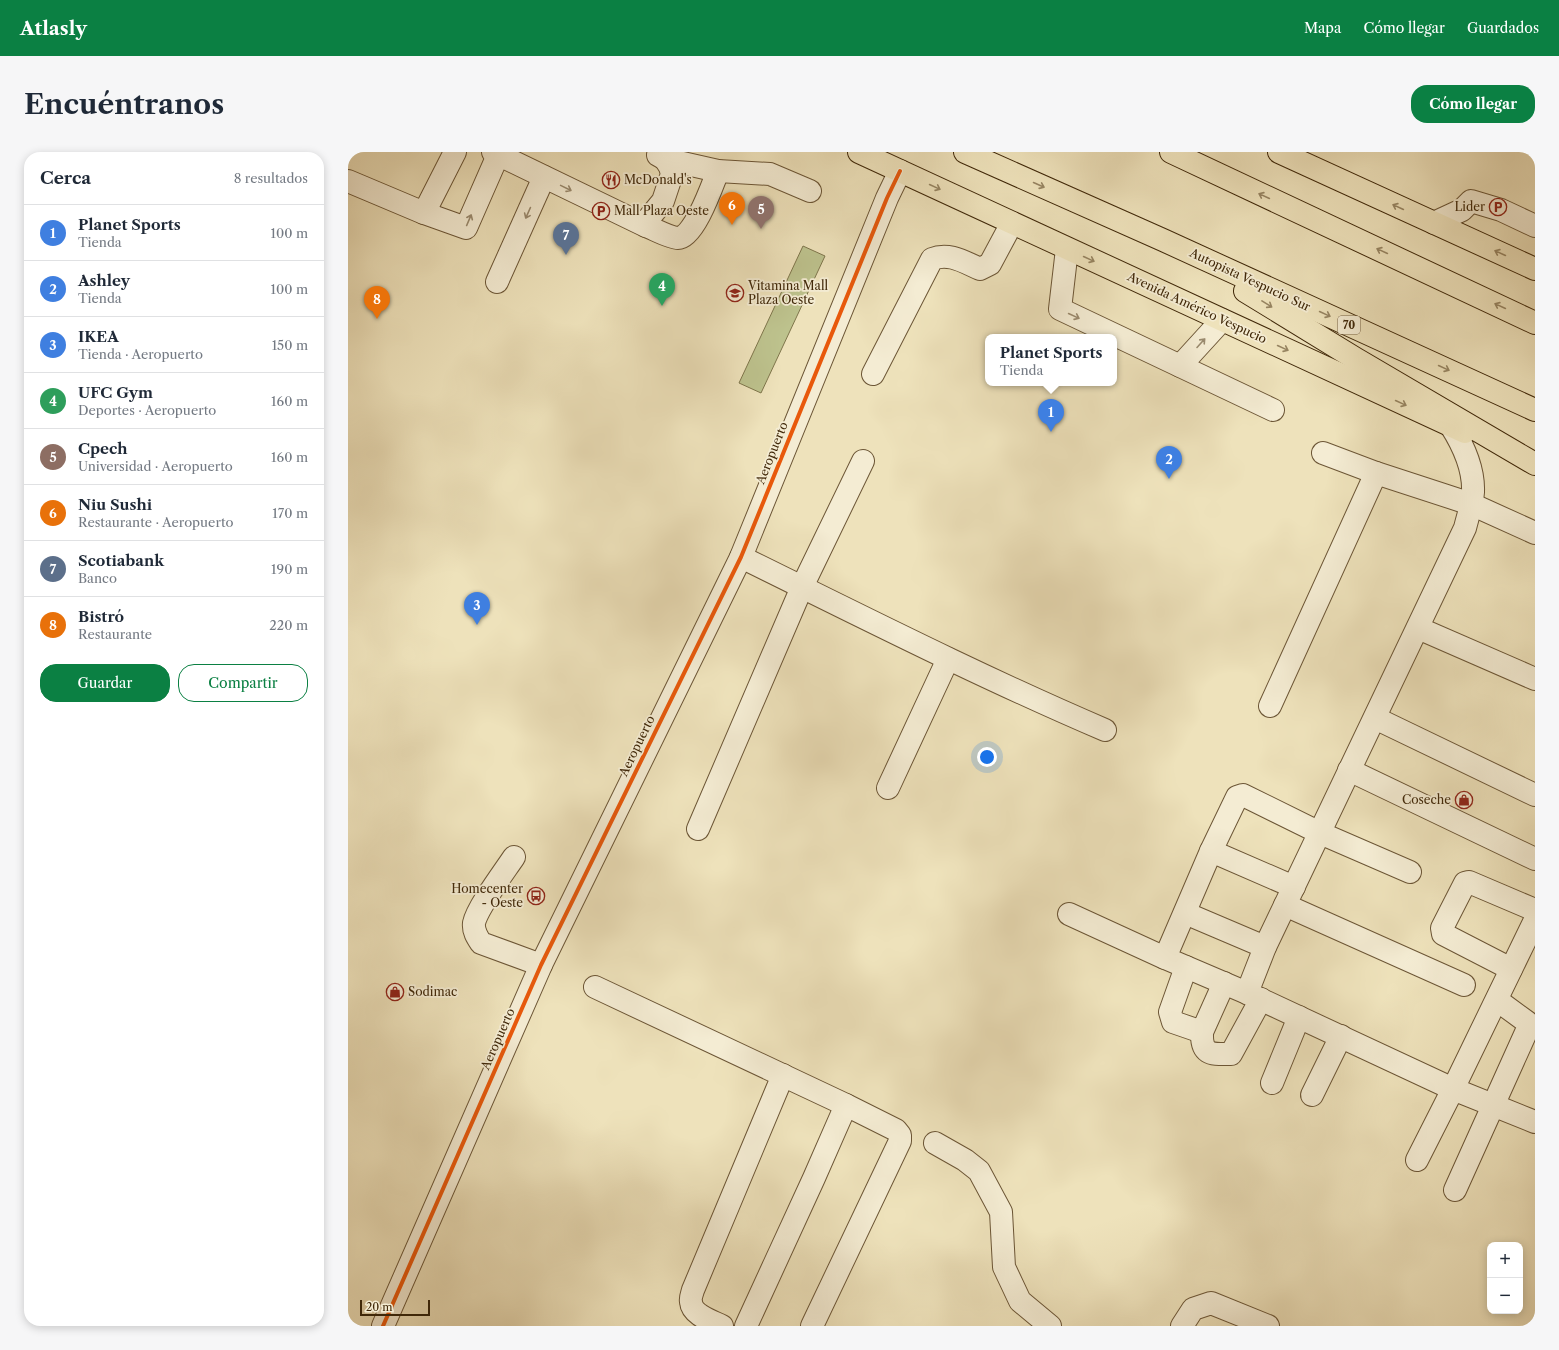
<!DOCTYPE html>
<html lang="es">
<head>
<meta charset="utf-8">
<style>
	body { margin:0; font-family:"Libre Caslon Text",serif; background:#f6f6f7; color:#1f2937 }
	.controls { position:absolute; right:12px; bottom:12px; display:grid; overflow:hidden; border-radius:8px; box-shadow:0 2px 10px #0003 }
	.controls button { width:36px; height:36px; display:grid; place-items:center; padding:0; border:0; border-bottom:1px solid #e0e1e3; background:#fff; color:#1f2937; font:20px sans-serif }
	.scale { position:absolute; left:12px; bottom:10px; width:70px; box-sizing:border-box; padding-left:4px; border:2px solid #402809; border-top:0; font-size:11px; line-height:14px; white-space:nowrap; color:#402809; -webkit-text-stroke:3px #f4ecd3; paint-order:stroke }
	.you { position:absolute; left:639px; top:605px; width:14px; height:14px; margin:-10px; border:3px solid #fff; border-radius:50%; background:#1a73e8; box-shadow:0 0 0 6px #1a73e833 }
	.badge { display:grid; place-items:center; width:26px; height:26px; border-radius:50%; background:#0b8043; color:#fff; font-size:13px; font-weight:700 }
	.pin { position:absolute; translate:-50% -33px; filter:drop-shadow(0 1px 2px #0008) }
	.pin::after { content:''; position:absolute; top:21px; width:14px; height:12px; background:inherit; clip-path:polygon(0 0,100% 0,50% 100%) }
	.popup { position:absolute; left:637px; top:182px; width:132px; height:52px; box-sizing:border-box; display:grid; place-content:center; border-radius:8px; background:#fff; filter:drop-shadow(0 1px 3px #0005); font-size:13px; white-space:nowrap; color:#747a83 }
	.popup b { font-size:15px; color:#1f2937 }
	.popup::after { content:''; position:absolute; left:50%; top:100%; margin-left:-8px; border:8px solid transparent; border-top-color:#fff }
	.list { margin:0; padding:0; list-style:none }
	h2 { display:flex; justify-content:space-between; align-items:center; height:52px; margin:0; padding:0 16px; font-size:17px }
	h2 small { font-size:13px; font-weight:400; color:#747a83 }
	.list li { display:grid; grid-template-columns:26px 1fr auto; gap:12px; align-items:center; box-sizing:border-box; height:56px; padding:0 16px; border-top:1px solid #e0e1e3 }
	.list b { display:block; font-size:15px; white-space:nowrap }
	.list p { margin:0; font-size:13px; white-space:nowrap; color:#747a83 }
	.list em { font-size:13px; font-style:normal; color:#747a83 }
	.actions { display:flex; gap:8px; padding:12px 16px }
	.actions a { flex:1; padding:9px 0; border:1px solid #0b8043; border-radius:16px; text-align:center; font-size:14px; color:#0b8043 }
	.actions .main { background:#0b8043; color:#fff }
	.map { position:relative; flex:none; width:1187px; height:1174px; overflow:hidden; border-radius:16px }
	header { display:flex; align-items:center; gap:24px; box-sizing:border-box; height:56px; padding:0 20px; background:#0b8043; color:#fff }
	header strong { font-size:19px }
	nav { display:flex; gap:22px; margin-inline-start:auto; font-size:14px }
	.intro { display:flex; align-items:center; justify-content:space-between; box-sizing:border-box; height:96px; padding:0 24px }
	h1 { margin:0; font-size:28px }
	.button { padding:10px 18px; border-radius:16px; background:#0b8043; color:#fff; font-size:14px; font-weight:700 }
	main { display:flex; gap:24px; padding:0 24px }
	aside { flex:1; background:#fff; border-radius:16px; box-shadow:0 2px 10px #0003 }
	.map>svg:first-child { display:block }
	.green { fill:#bdc28d; stroke:#7e754b }
	.lines { fill:none; stroke-linecap:round; stroke-linejoin:round }
	.minor-casing { stroke:#6c5636; stroke-width:24 }
	.major-casing { stroke:#402809; stroke-width:24 }
	.highway-casing { stroke:#402809; stroke-width:24 }
	.path { stroke:#402809; stroke-width:2.5; stroke-dasharray:3 2; stroke-linecap:butt }
	.minor { stroke:#f4ecd3; stroke-width:22 }
	.major { stroke:#eee2bb; stroke-width:22 }
	.highway { stroke:#eee2bb; stroke-width:22 }
	.cycleway-casing { stroke:#f4ecd3; stroke-width:6 }
	.cycleway { stroke:#e8590c; stroke-width:4 }
	.oneway { stroke:#978562 }
	.oneway2 { stroke:#9a8a6e }
	.labels { text-anchor:middle; stroke-width:3.5; stroke-linejoin:round; paint-order:stroke }
	.shield { fill:#f4ecd3; stroke:#766346; stroke-width:1 }
	.shield-label { font-size:11px; font-weight:bold; fill:#402809 }
	.poi-label { font-size:12px; fill:#402809; stroke:#f4ecd3; text-anchor:start }
	.street-label { font-size:12px; fill:#402809; stroke:#f4ecd3 }
</style>
</head>
<body>
<header>
<strong>Atlasly</strong>
<nav><a>Mapa</a><a>Cómo llegar</a><a>Guardados</a></nav>
</header>
<div class="intro"><h1>Encuéntranos</h1><a class="button">Cómo llegar</a></div>
<main>
<aside>
<h2>Cerca<small>8 resultados</small></h2>
<ul class="list">
<li><span class="badge" style="background:#3f7fe0">1</span><div><b>Planet Sports</b><p>Tienda</p></div><em>100 m</em></li>
<li><span class="badge" style="background:#3f7fe0">2</span><div><b>Ashley</b><p>Tienda</p></div><em>100 m</em></li>
<li><span class="badge" style="background:#3f7fe0">3</span><div><b>IKEA</b><p>Tienda · Aeropuerto</p></div><em>150 m</em></li>
<li><span class="badge" style="background:#2e9e5b">4</span><div><b>UFC Gym</b><p>Deportes · Aeropuerto</p></div><em>160 m</em></li>
<li><span class="badge" style="background:#8d6e63">5</span><div><b>Cpech</b><p>Universidad · Aeropuerto</p></div><em>160 m</em></li>
<li><span class="badge" style="background:#e8710a">6</span><div><b>Niu Sushi</b><p>Restaurante · Aeropuerto</p></div><em>170 m</em></li>
<li><span class="badge" style="background:#5c6f8a">7</span><div><b>Scotiabank</b><p>Banco</p></div><em>190 m</em></li>
<li><span class="badge" style="background:#e8710a">8</span><div><b>Bistró</b><p>Restaurante</p></div><em>220 m</em></li>
</ul>
<div class="actions"><a class="main">Guardar</a><a>Compartir</a></div>
</aside>
<div class="map">
<svg width="1187" height="1174" viewBox="0 0 1187 1174">
	<rect width="100%" height="100%" fill="#eee2bb"/>
	<filter id="stains"><feTurbulence type="fractalNoise" baseFrequency=".005" numOctaves="4"/><feColorMatrix values="0 0 0 0 .2 0 0 0 0 .09 0 0 0 0 .02 0 0 0 .5 -.17"/></filter>
	<radialGradient id="worn" r=".72"><stop offset=".6" stop-color="#630" stop-opacity="0"/><stop offset="1" stop-color="#630" stop-opacity=".3"/></radialGradient>
	<path class="green" d="M455,94L477,104L413,241L391,231Z"/>
	<g class="lines">
		<defs>
			<g id="minor">
				<path d="M145,0L298,74L301,66L315,49L324,22L322,15L317,7"/>
				<path d="M310,3L317,7L370,19L422,22L462,39"/>
				<path d="M0,29L76,61L118,76L150,3"/>
				<path d="M76,61L107,0"/>
				<path d="M1086,71L1114,58L1123,49L1153,58L1187,74"/>
				<path d="M298,74C306,77 322,86 330,86C346,86 364,34 370,19"/>
				<path d="M719,97L712,157L925,258"/>
				<path d="M149,130L196,25"/>
				<path d="M832,214L874,168"/>
				<path d="M525,222L584,107C601,100 616,110 632,117L642,112L664,71"/>
				<path d="M975,301L1028,321L1123,352L1187,381"/>
				<path d="M393,405C513,464 633,525 757,578"/>
				<path d="M1070,476L1187,527"/>
				<path d="M922,554L1028,321"/>
				<path d="M1027,566L1187,643"/>
				<path d="M1001,618L1187,707"/>
				<path d="M540,636L600,507"/>
				<path d="M350,677L454,435L515,309"/>
				<path d="M863,699L946,735"/>
				<path d="M166,705C156,720 129,756 126,771C125,779 129,785 133,791L193,813"/>
				<path d="M1062,720L972,681L895,643L889,645L863,699L817,806L899,841L1105,937L1187,768"/>
				<path d="M937,753L1116,833"/>
				<path d="M837,761L917,795"/>
				<path d="M721,762L817,806"/>
				<path d="M838,815L822,860L825,870L854,880L876,831"/>
				<path d="M1163,817L1095,782L1094,776L1117,731L1121,730L1187,758"/>
				<path d="M247,835L498,953"/>
				<path d="M899,841L917,795L1117,376C1120,364 1124,352 1125,340C1126,316 1115,293 1103,274"/>
				<path d="M854,880C853,904 864,902 883,902L913,847"/>
				<path d="M924,931L951,865"/>
				<path d="M964,943L993,884"/>
				<path d="M587,991L617,1008L631,1019L653,1060L656,1115L672,1149L702,1174"/>
				<path d="M1069,1008L1105,937L1187,970"/>
				<path d="M1107,1038L1180,876L1179,870L1149,848"/>
				<path d="M35,1174L193,813L393,405L539,46L552,19"/>
				<path d="M374,1174C364,1169 344,1163 343,1150C342,1146 344,1142 345,1138L435,923"/>
				<path d="M398,1174L466,1026L498,953L548,978L552,983V989L464,1174"/>
				<path d="M834,1174L845,1157L863,1151L920,1174"/>
			</g>
			<g id="major">
				<path d="M511,0L1117,280"/>
				<path d="M931,0L1187,117"/>
			</g>
			<g id="highway">
				<path d="M617,0L815,88L1187,258"/>
				<path d="M823,0L1187,171"/>
				<path d="M897,139L1008,207L1187,312"/>
			</g>
		</defs>
		<use href="#minor" class="minor-casing"/>
		<use href="#major" class="major-casing"/>
		<use href="#highway" class="highway-casing"/>
		<path class="path" d="M382,49H391L394,44"/>
		<use href="#minor" class="minor"/>
		<use href="#major" class="major"/>
		<use href="#highway" class="highway"/>
		<defs>
			<path id="cycleway" d="M35,1174L193,813L393,405L539,46L552,19"/>
		</defs>
		<use href="#cycleway" class="cycleway-casing"/>
		<use href="#cycleway" class="cycleway"/>
	</g>
	<defs><path id="oneway-shaft" d="M-6 0H5M1.5-3L5.5 0L1.5 3" fill="none" stroke-width="1.6" stroke-linecap="round" stroke-linejoin="round"/></defs>
	<g class="oneway">
		<use href="#oneway-shaft" transform="translate(691 33) rotate(24)"/>
		<use href="#oneway-shaft" transform="translate(587 35) rotate(25)"/>
		<use href="#oneway-shaft" transform="translate(916 44) rotate(-155)"/>
		<use href="#oneway-shaft" transform="translate(1050 55) rotate(-155)"/>
		<use href="#oneway-shaft" transform="translate(1034 99) rotate(-155)"/>
		<use href="#oneway-shaft" transform="translate(1152 101) rotate(-155)"/>
		<use href="#oneway-shaft" transform="translate(741 107) rotate(25)"/>
		<use href="#oneway-shaft" transform="translate(919 152) rotate(32)"/>
		<use href="#oneway-shaft" transform="translate(1152 154) rotate(-155)"/>
		<use href="#oneway-shaft" transform="translate(977 162) rotate(25)"/>
		<use href="#oneway-shaft" transform="translate(935 196) rotate(25)"/>
		<use href="#oneway-shaft" transform="translate(1096 216) rotate(25)"/>
		<use href="#oneway-shaft" transform="translate(1053 251) rotate(25)"/>
	</g>
	<g class="oneway2">
		<use href="#oneway-shaft" transform="translate(218 36) rotate(26)"/>
		<use href="#oneway-shaft" transform="translate(180 61) rotate(114)"/>
		<use href="#oneway-shaft" transform="translate(121 68) rotate(-67)"/>
		<use href="#oneway-shaft" transform="translate(726 164) rotate(25)"/>
		<use href="#oneway-shaft" transform="translate(853 191) rotate(-48)"/>
	</g>
	<defs>
		<symbol id="restaurant-ring" viewBox="-11 -11 22 22"><circle r="9.5" fill="#f4ecd3" stroke="#8f2418" stroke-width="1.5"/><path d="M-5-6h1v4h1v-4h1v4h1v-4h1v5L-1.5 .5V6h-2V.5L-5-1ZM5-6V6H3V1.5H1.5Q1.5-4 5-6Z" fill="#8f2418"/></symbol>
		<symbol id="parking-ring" viewBox="-11 -11 22 22"><circle r="9.5" fill="#f4ecd3" stroke="#8f2418" stroke-width="1.5"/><path d="M-3.5-5.5H1a3.5 3.5 0 0 1 0 7H-1V5.5H-3.5ZM-1-3.4V-.6H.8a1.4 1.4 0 0 0 0-2.8Z" fill="#8f2418"/></symbol>
		<symbol id="school-ring" viewBox="-11 -11 22 22"><circle r="9.5" fill="#f4ecd3" stroke="#8f2418" stroke-width="1.5"/><path d="M0-5L7-2L0 1L-7-2ZM-4 1L0 2.5L4 1V4Q0 6-4 4Z" fill="#8f2418"/></symbol>
		<symbol id="shop-ring" viewBox="-11 -11 22 22"><circle r="9.5" fill="#f4ecd3" stroke="#8f2418" stroke-width="1.5"/><path d="M-5-2.5h2.3a2.7 3.5 0 0 1 5.4 0H5L5.5 6h-11ZM-1.5-2.5h3a1.5 2.3 0 0 0-3 0Z" fill="#8f2418"/></symbol>
		<symbol id="bus-ring" viewBox="-11 -11 22 22"><circle r="9.5" fill="#f4ecd3" stroke="#8f2418" stroke-width="1.5"/><path d="M-5-6H5V4H4V6H2V4H-2V6H-4V4H-5ZM-3.5-4V0h7V-4ZM-3.5 1.2v1.5H-2V1.2ZM2 1.2v1.5H3.5V1.2Z" fill="#8f2418"/></symbol>
	</defs>
	<g fill-rule="evenodd">
		<use href="#restaurant-ring" x="253" y="18" width="20" height="20"/>
		<use href="#parking-ring" x="1140" y="45" width="20" height="20"/>
		<use href="#parking-ring" x="243" y="49" width="20" height="20"/>
		<use href="#school-ring" x="377" y="131" width="20" height="20"/>
		<use href="#shop-ring" x="1106" y="638" width="20" height="20"/>
		<use href="#bus-ring" x="178" y="734" width="20" height="20"/>
		<use href="#shop-ring" x="37" y="830" width="20" height="20"/>
	</g>
	<g class="labels">
		<rect class="shield" x="990" y="164" width="22" height="18" rx="3"/>
		<g class="shield-label">
			<text x="1001" y="177">70</text>
		</g>
		<g class="poi-label">
			<text x="276" y="32">McDonald's</text>
			<text x="1137" y="59" text-anchor="end">Lider</text>
			<text x="266" y="63">Mall Plaza Oeste</text>
			<text x="400" y="138">Vitamina Mall<tspan x="400" dy="14">Plaza Oeste</tspan></text>
			<text x="1103" y="652" text-anchor="end">Coseche</text>
			<text x="175" y="741" text-anchor="end">Homecenter<tspan x="175" dy="14">- Oeste</tspan></text>
			<text x="60" y="844">Sodimac</text>
		</g>
		<g class="street-label">
			<text transform="translate(902 128) rotate(25)" y="4">Autopista Vespucio Sur</text>
			<text transform="translate(849 156) rotate(25)" y="4">Avenida Américo Vespucio</text>
			<text transform="translate(424 301) rotate(-68)" y="4">Aeropuerto</text>
			<text transform="translate(289 594) rotate(-64)" y="4">Aeropuerto</text>
			<text transform="translate(150 887) rotate(-66)" y="4">Aeropuerto</text>
		</g>
	</g>
	<rect width="100%" height="100%" filter="url(#stains)"/>
	<rect width="100%" height="100%" fill="url(#worn)"/>
</svg>
<div class="controls">
<button>+</button>
<button>−</button>
</div>
<div class="scale">20 m</div>
<div class="you"></div>
<div class="pin badge" style="left:703px;top:280px;background:#3f7fe0">1</div>
<div class="popup"><b>Planet Sports</b>Tienda</div>
<div class="pin badge" style="left:821px;top:327px;background:#3f7fe0">2</div>
<div class="pin badge" style="left:129px;top:473px;background:#3f7fe0">3</div>
<div class="pin badge" style="left:314px;top:154px;background:#2e9e5b">4</div>
<div class="pin badge" style="left:413px;top:77px;background:#8d6e63">5</div>
<div class="pin badge" style="left:384px;top:73px;background:#e8710a">6</div>
<div class="pin badge" style="left:218px;top:103px;background:#5c6f8a">7</div>
<div class="pin badge" style="left:29px;top:167px;background:#e8710a">8</div>
</div>
</main>
</body>
</html>
